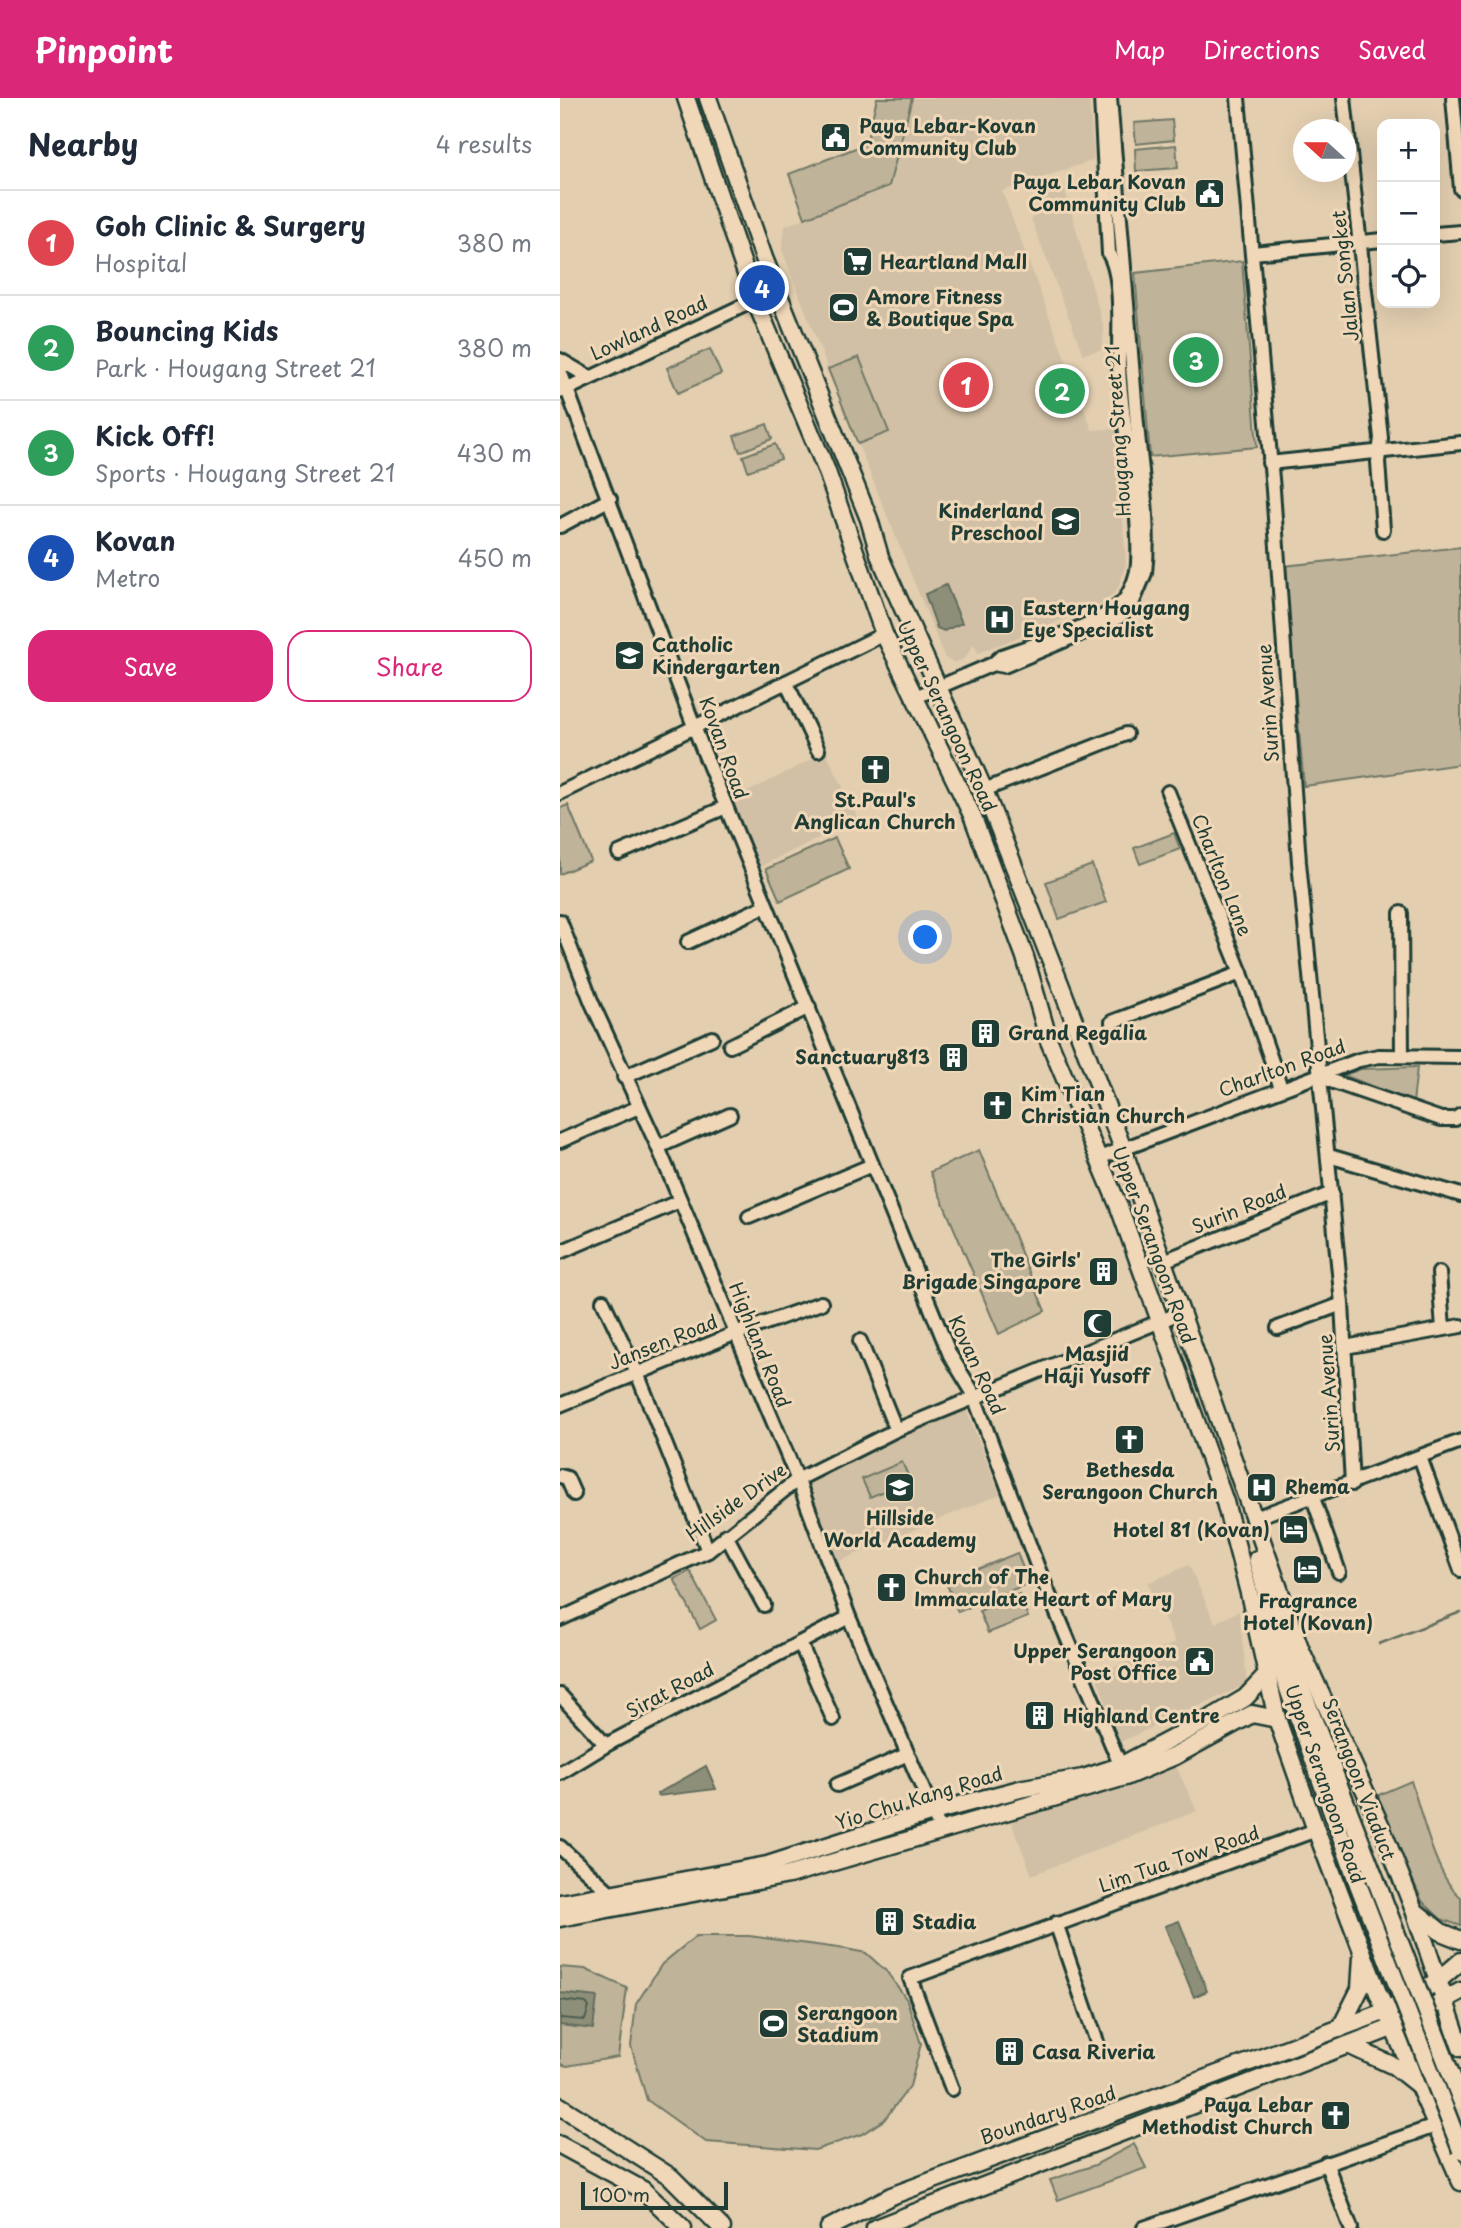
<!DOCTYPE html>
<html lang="en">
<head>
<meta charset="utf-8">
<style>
	body { margin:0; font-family:"Playpen Sans",sans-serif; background:#f6f6f7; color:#1f2937 }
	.controls { position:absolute; right:21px; top:21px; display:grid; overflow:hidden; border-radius:14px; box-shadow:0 7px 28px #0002 }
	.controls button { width:63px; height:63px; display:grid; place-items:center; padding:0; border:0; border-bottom:2px solid #e0e1e3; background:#fff; color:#1f2937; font:35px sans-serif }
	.compass { position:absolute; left:733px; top:21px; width:63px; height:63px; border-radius:50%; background:#fff; box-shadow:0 7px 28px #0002; rotate:291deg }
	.scale { position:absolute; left:21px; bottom:18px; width:147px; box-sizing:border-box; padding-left:7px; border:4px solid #1f3d34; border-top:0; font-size:19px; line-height:24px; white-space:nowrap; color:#1f3d34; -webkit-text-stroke:5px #f0d7b8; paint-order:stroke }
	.you { position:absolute; left:366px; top:840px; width:24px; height:24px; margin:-18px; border:5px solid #fff; border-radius:50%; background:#1a73e8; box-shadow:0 0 0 10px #1a73e833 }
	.badge { display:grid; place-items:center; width:46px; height:46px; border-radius:50%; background:#db2777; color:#fff; font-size:23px; font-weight:700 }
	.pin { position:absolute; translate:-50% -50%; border:4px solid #fff; box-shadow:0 2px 7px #0006 }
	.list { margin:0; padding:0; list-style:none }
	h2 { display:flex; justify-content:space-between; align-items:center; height:91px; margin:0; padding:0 28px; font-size:30px }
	h2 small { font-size:23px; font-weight:400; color:#747a83 }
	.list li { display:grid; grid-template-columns:46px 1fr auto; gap:21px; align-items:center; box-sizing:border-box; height:105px; padding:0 28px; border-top:2px solid #e0e1e3 }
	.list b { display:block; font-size:26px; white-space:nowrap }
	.list p { margin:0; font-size:23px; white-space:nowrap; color:#747a83 }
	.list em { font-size:23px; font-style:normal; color:#747a83 }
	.actions { display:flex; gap:14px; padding:21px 28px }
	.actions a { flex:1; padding:16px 0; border:2px solid #db2777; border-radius:21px; text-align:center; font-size:24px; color:#db2777 }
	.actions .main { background:#db2777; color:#fff }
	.icon { flex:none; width:38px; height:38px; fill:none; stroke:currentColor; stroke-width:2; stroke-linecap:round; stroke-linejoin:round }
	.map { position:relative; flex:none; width:901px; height:2130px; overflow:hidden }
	header { display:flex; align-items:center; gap:42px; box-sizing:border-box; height:98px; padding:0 35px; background:#db2777; color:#fff }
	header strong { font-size:33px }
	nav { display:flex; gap:38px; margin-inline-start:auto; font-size:24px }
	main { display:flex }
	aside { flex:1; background:#fff }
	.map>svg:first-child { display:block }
	.built { fill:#d1c0a5 }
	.green { fill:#bfb399; stroke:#6f7866; stroke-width:2 }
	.water { fill:#8e8f79; stroke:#626e5d; stroke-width:2 }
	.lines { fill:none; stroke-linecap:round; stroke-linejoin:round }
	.shore { stroke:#4b5e50; stroke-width:2 }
	.stream { stroke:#626e5d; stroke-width:2.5 }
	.minor-casing { stroke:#1f3d34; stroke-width:18 }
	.major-casing { stroke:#1f3d34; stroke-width:21 }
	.minor { stroke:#f0d7b8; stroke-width:12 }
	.major { stroke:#f0d7b8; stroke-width:16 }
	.major-bridge-casing { stroke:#1f3d34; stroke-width:21; stroke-linecap:butt }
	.major-bridge { stroke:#f0d7b8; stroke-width:16 }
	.labels { text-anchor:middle; stroke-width:6; stroke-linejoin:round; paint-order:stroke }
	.poi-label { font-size:19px; font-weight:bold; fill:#1f3d34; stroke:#f0d7b8; text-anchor:start }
	.street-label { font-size:19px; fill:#1f3d34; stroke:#f0d7b8 }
</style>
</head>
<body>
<header>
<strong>Pinpoint</strong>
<nav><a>Map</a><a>Directions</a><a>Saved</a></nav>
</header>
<main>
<aside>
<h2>Nearby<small>4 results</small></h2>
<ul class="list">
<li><span class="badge" style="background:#e0444e">1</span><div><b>Goh Clinic &amp; Surgery</b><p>Hospital</p></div><em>380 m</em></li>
<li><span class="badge" style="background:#2e9e5b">2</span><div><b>Bouncing Kids</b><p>Park · Hougang Street 21</p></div><em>380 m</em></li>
<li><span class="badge" style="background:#2e9e5b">3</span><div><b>Kick Off!</b><p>Sports · Hougang Street 21</p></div><em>430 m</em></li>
<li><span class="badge" style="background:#1a4fb4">4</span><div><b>Kovan</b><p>Metro</p></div><em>450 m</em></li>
</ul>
<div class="actions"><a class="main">Save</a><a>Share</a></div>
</aside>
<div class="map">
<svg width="901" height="2130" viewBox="0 0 901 2130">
	<rect width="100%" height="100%" fill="#e3ceb0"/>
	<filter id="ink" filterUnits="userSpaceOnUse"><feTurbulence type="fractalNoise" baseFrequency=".0143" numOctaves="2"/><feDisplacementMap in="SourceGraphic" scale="14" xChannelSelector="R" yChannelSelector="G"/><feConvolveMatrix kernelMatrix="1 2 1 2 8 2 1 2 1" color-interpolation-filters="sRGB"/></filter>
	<g filter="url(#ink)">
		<g class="built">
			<path d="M352,0H529L534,62L442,93L532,332L556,331L566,466L558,491L542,506L418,555L414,546L405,560L395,565L385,560L298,346L329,334L299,259L268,271L222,152L225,128L329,88Z"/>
			<path d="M504,88L544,231L542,252L523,256L471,121L481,101Z"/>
			<path d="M266,654L298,721L199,769L172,702Z"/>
			<path d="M406,1311L440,1396L275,1465L241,1383L332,1340Z"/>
			<path d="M629,1467L655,1525L679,1513L687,1586L560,1644L536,1576L615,1545L588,1485Z"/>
			<path d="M614,1664L637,1713L472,1777L453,1729L452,1717Z"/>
		</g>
		<g class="green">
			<path d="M317,0H352L329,88L245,120L229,76L306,46Z"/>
			<path d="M612,22L614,42L576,46L574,25Z"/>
			<path d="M616,47L618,70L576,73L575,51Z"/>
			<path d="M682,163L697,349L590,359L575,175Z"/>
			<path d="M150,251L161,276L118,295L107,270Z"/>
			<path d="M299,259L329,334L298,346L268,271Z"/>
			<path d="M207,326L212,341L180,354L174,338Z"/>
			<path d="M215,346L221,361L188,373L183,358Z"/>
			<path d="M901,449V666L744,688L724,468Z"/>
			<path d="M8,707L31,763L0,776V710Z"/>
			<path d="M614,735L620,751L580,766L574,750Z"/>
			<path d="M275,740L289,771L220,803L206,771Z"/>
			<path d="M532,767L546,804L499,821L486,784Z"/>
			<path d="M857,969L853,1005L784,977L801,971Z"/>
			<path d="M419,1052L485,1213L439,1236L370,1074Z"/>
			<path d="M342,1364L350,1382L310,1399L302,1381Z"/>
			<path d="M457,1455L469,1485L398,1514L386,1484Z"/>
			<path d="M130,1473L156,1522L140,1531L114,1481Z"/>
			<path d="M459,1496L468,1519L428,1535L419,1513Z"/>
			<path d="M851,1683C861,1712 876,1782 901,1799V1828L881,1821L862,1803L816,1698Z"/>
			<path d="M136,1838H189L286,1851L306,1855L327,1874L347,1902L361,1946L350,1988L324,2022L302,2036L255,2052L146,2044L87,2002L71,1948L76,1906L102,1866Z"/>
			<path d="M0,1869L25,1871L67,1890L58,1959L7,1968L0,1966Z"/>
			<path d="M574,2046L586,2070L498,2102L490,2082L535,2067Z"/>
		</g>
		<g class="water">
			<path d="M386,487L402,525L384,533L377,530L365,496Z"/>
			<path d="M146,1668L156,1691L98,1698L97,1696Z"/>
			<path d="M619,1823L647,1893L634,1899L605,1828Z"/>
			<path d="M0,1895L37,1899L33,1931L0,1927Z"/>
		</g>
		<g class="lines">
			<path class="shore" d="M0,1902L26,1905L29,1909L25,1922L0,1920"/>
			<path class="stream" d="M819,1546L901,1514"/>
			<defs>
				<g id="minor">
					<path d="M678,0L713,392L739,764L782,1206L792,1386"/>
					<path d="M784,0L821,340L818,364L823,432"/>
					<path d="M893,0L901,91"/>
					<path d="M875,136L901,134"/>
					<path d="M693,155L822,142"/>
					<path d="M0,262L29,279"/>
					<path d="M0,273L143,652L390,1257L412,1293L478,1470L564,1676"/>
					<path d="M3,293L195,202"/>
					<path d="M709,365L901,345"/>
					<path d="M0,428L50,401"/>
					<path d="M433,566L444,568L558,520L572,506L585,475C591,423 580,367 576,315C568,210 559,105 550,0"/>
					<path d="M226,584L258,652"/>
					<path d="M353,600L433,566L442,558C472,547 548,525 566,500C572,490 577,477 578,466C581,401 562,335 559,270C558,240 564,181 549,156L541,0"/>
					<path d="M424,692L566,636"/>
					<path d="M608,694L681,875L721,990"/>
					<path d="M0,695L324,536"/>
					<path d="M59,755L166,709"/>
					<path d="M841,815L842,958"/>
					<path d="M0,823L32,905L98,1049L239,1385L289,1519L380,1731"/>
					<path d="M128,844L205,808"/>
					<path d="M552,924L681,875"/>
					<path d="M170,948L249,909"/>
					<path d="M760,976L771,983L881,1021H895L901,1017"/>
					<path d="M64,979L152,940"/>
					<path d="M0,1043L79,1009"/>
					<path d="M98,1049L170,1017"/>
					<path d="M769,1058L901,1097"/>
					<path d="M539,1060L799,962L819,958L901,959"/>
					<path d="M189,1119L312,1067"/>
					<path d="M0,1154L120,1103"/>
					<path d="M601,1164L772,1095"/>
					<path d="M879,1175L883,1231"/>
					<path d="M43,1203L77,1275L148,1453"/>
					<path d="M718,1230L782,1206"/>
					<path d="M300,1243L336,1332"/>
					<path d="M785,1249L901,1228"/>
					<path d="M0,1307L169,1238L261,1205"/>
					<path d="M860,1359L901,1472"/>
					<path d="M0,1378L7,1380L14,1396"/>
					<path d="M752,1397L779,1474"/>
					<path d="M692,1421L901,1343"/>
					<path d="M166,1437L204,1507"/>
					<path d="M0,1521L148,1453L237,1382L336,1332L620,1215"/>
					<path d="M240,1545L273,1621"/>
					<path d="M0,1597L46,1647"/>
					<path d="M0,1675L46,1647L289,1519"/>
					<path d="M277,1687L346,1657"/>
					<path d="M0,1749L54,1798"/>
					<path d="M496,1825L538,1947"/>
					<path d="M392,1991L350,1880L756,1732"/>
					<path d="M766,2065L791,2130"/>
					<path d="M584,2130L878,2027"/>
				</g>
				<g id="major">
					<path d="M126,0L195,202L266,371L324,536L412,717L465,859L489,943L559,1109L665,1404L689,1495L717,1621L756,1732L818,1895L901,2084"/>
					<path d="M148,0L204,160L309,421L320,459L424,692L502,891L563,1051L740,1550L820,1726L854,1812L901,1950"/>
					<path d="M697,1461L709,1507L815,1780"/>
					<path d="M702,1518L798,1786"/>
					<path d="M0,1805L207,1767L373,1714L464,1690L523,1680L560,1668L653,1619L685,1600L706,1578"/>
					<path d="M856,1814L881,1834L901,1842"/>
					<path d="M0,1820L229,1777L565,1679L615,1658L692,1616L717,1621"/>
					<path d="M780,1931L800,1891L802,1859"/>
					<path d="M788,1947L834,1968L858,1987"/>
					<path d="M0,2008L111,2079L162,2130"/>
					<path d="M0,2047L83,2092L123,2130"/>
					<path d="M269,2130L331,2098L826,1913L878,1883L901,1863"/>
					<path d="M315,2130L834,1929L901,1893"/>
				</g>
			</defs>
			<use href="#minor" class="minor-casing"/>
			<use href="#major" class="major-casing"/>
			<use href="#minor" class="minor"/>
			<use href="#major" class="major"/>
			<defs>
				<g id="major-bridge">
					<path d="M815,1780L901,2002"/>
					<path d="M798,1786L901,2052"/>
				</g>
			</defs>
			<use href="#major-bridge" class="major-bridge-casing"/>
			<use href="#major-bridge" class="major-bridge"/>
		</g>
	</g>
	<defs>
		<symbol id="civic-square" viewBox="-11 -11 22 22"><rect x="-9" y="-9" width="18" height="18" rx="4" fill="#1f3d34" stroke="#f0d7b8"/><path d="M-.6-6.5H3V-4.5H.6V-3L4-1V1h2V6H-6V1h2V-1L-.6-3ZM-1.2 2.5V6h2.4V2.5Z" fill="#fff"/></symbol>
		<symbol id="supermarket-square" viewBox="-11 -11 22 22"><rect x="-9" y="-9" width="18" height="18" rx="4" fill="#1f3d34" stroke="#f0d7b8"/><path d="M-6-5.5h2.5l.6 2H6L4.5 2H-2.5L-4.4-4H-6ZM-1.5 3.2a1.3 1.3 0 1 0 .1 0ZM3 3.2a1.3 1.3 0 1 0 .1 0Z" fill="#fff"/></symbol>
		<symbol id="stadium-square" viewBox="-11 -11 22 22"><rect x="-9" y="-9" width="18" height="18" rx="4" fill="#1f3d34" stroke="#f0d7b8"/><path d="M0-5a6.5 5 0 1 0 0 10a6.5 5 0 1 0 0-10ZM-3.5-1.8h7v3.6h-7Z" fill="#fff"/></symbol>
		<symbol id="school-square" viewBox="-11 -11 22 22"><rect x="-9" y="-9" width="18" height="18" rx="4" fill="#1f3d34" stroke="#f0d7b8"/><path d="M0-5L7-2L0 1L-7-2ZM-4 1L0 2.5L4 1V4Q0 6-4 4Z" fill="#fff"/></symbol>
		<symbol id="hospital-square" viewBox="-11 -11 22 22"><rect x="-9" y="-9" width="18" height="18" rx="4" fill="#1f3d34" stroke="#f0d7b8"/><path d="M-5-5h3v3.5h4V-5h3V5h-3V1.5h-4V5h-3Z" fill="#fff"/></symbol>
		<symbol id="church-square" viewBox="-11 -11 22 22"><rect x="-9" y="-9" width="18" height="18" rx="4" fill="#1f3d34" stroke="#f0d7b8"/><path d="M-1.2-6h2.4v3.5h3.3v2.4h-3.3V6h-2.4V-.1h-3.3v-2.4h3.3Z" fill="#fff"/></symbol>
		<symbol id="building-square" viewBox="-11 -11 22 22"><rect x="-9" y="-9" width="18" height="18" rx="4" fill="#1f3d34" stroke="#f0d7b8"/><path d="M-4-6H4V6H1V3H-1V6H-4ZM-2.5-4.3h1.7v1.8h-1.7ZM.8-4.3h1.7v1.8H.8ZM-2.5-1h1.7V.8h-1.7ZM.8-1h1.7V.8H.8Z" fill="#fff"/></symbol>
		<symbol id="mosque-square" viewBox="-11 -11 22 22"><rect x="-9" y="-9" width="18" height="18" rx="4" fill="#1f3d34" stroke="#f0d7b8"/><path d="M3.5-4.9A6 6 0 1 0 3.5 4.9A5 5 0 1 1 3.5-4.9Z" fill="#fff"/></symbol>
		<symbol id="hotel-square" viewBox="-11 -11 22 22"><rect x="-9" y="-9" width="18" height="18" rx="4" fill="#1f3d34" stroke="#f0d7b8"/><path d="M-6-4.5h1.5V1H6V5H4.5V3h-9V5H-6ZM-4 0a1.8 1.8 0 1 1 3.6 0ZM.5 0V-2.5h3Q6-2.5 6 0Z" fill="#fff"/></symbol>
	</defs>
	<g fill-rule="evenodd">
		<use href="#civic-square" x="258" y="22" width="35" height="35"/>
		<use href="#civic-square" x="632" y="78" width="35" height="35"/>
		<use href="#supermarket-square" x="280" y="146" width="35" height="35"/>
		<use href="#stadium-square" x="266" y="192" width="35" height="35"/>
		<use href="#school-square" x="488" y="406" width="35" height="35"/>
		<use href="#hospital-square" x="422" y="504" width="35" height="35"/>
		<use href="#school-square" x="52" y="540" width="35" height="35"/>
		<use href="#church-square" x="298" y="654" width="35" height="35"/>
		<use href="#building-square" x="408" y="918" width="35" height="35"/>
		<use href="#building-square" x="376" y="942" width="35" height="35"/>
		<use href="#church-square" x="420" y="990" width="35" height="35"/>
		<use href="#building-square" x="526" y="1156" width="35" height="35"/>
		<use href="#mosque-square" x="520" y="1208" width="35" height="35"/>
		<use href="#church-square" x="552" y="1324" width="35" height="35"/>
		<use href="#school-square" x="322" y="1372" width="35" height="35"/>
		<use href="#hospital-square" x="684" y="1372" width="35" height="35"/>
		<use href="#hotel-square" x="716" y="1414" width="35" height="35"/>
		<use href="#hotel-square" x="730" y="1454" width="35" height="35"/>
		<use href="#church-square" x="314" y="1472" width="35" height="35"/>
		<use href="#civic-square" x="622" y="1546" width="35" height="35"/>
		<use href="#building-square" x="462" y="1600" width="35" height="35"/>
		<use href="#building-square" x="312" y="1806" width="35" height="35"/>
		<use href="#stadium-square" x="196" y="1908" width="35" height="35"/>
		<use href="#building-square" x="432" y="1936" width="35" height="35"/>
		<use href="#church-square" x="758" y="2000" width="35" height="35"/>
	</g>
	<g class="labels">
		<g class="poi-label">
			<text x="299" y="35">Paya Lebar-Kovan<tspan x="299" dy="22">Community Club</tspan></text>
			<text x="626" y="91" text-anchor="end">Paya Lebar Kovan<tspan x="626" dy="22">Community Club</tspan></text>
			<text x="320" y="171">Heartland Mall</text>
			<text x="306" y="206">Amore Fitness<tspan x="306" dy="22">&amp; Boutique Spa</tspan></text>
			<text x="483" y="420" text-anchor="end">Kinderland<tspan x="483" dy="22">Preschool</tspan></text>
			<text x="463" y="517">Eastern Hougang<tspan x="463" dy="22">Eye Specialist</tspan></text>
			<text x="92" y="554">Catholic<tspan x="92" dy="22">Kindergarten</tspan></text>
			<text x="315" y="709" text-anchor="middle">St.Paul's<tspan x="315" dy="22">Anglican Church</tspan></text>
			<text x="448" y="942">Grand Regalia</text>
			<text x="370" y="966" text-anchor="end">Sanctuary813</text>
			<text x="461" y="1003">Kim Tian<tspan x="461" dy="22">Christian Church</tspan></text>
			<text x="521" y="1169" text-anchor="end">The Girls'<tspan x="521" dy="22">Brigade Singapore</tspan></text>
			<text x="537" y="1263" text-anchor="middle">Masjid<tspan x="537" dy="22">Haji Yusoff</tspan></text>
			<text x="570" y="1379" text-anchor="middle">Bethesda<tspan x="570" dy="22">Serangoon Church</tspan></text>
			<text x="725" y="1396">Rhema</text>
			<text x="340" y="1427" text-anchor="middle">Hillside<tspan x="340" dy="22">World Academy</tspan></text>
			<text x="710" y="1439" text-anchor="end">Hotel 81 (Kovan)</text>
			<text x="354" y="1486">Church of The<tspan x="354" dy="22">Immaculate Heart of Mary</tspan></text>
			<text x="748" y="1510" text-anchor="middle">Fragrance<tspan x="748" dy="22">Hotel (Kovan)</tspan></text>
			<text x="617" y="1560" text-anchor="end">Upper Serangoon<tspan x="617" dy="22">Post Office</tspan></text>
			<text x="503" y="1625">Highland Centre</text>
			<text x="352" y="1831">Stadia</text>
			<text x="237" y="1922">Serangoon<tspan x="237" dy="22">Stadium</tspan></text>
			<text x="472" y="1961">Casa Riveria</text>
			<text x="753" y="2014" text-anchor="end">Paya Lebar<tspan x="753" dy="22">Methodist Church</tspan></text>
		</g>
		<g class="street-label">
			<text transform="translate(785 178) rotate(-96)" y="7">Jalan Songket</text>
			<text transform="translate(89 230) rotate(-25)" y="7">Lowland Road</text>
			<text transform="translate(558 333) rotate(-94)" y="7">Hougang Street 21</text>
			<text transform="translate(708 605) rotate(-94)" y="7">Surin Avenue</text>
			<text transform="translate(387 618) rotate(65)" y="7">Upper Serangoon Road</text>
			<text transform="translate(164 650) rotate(70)" y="7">Kovan Road</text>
			<text transform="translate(662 777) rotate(68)" y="7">Charlton Lane</text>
			<text transform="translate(722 970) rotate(-20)" y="7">Charlton Road</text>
			<text transform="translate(679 1111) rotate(-22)" y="7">Surin Road</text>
			<text transform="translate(594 1147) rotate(70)" y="7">Upper Serangoon Road</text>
			<text transform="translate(103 1244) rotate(-22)" y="7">Jansen Road</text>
			<text transform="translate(200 1247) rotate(68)" y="7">Highland Road</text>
			<text transform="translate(417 1267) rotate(65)" y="7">Kovan Road</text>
			<text transform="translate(769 1295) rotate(-94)" y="7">Surin Avenue</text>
			<text transform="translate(176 1404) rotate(-36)" y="7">Hillside Drive</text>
			<text transform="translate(110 1592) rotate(-28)" y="7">Sirat Road</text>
			<text transform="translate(799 1681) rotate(69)" y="7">Serangoon Viaduct</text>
			<text transform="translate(765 1686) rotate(71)" y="7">Upper Serangoon Road</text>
			<text transform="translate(359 1700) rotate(-17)" y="7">Yio Chu Kang Road</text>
			<text transform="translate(619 1761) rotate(-19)" y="7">Lim Tua Tow Road</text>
			<text transform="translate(488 2017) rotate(-19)" y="7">Boundary Road</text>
		</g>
	</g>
</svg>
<div class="controls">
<button>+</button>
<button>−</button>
<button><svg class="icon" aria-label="locate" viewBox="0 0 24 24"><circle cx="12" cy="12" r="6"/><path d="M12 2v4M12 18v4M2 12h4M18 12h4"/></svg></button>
</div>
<svg class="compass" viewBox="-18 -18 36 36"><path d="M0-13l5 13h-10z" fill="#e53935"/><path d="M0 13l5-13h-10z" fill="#747a83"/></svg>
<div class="scale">100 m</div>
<div class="you"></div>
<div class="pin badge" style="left:406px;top:287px;background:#e0444e">1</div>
<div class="pin badge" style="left:502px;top:293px;background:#2e9e5b">2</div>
<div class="pin badge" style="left:636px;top:262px;background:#2e9e5b">3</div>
<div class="pin badge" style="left:202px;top:190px;background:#1a4fb4">4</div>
</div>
</main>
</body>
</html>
